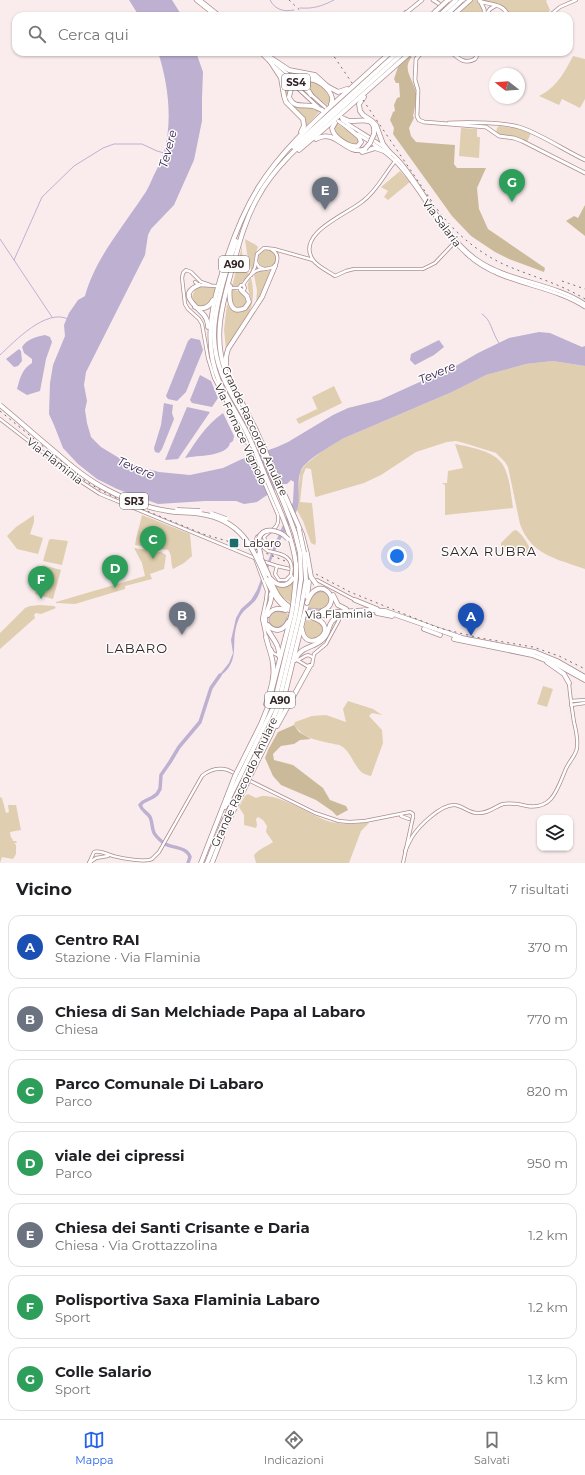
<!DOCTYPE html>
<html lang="it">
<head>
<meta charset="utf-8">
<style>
	body { margin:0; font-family:Montserrat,sans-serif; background:#f6f6f6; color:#202124 }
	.controls { position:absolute; right:12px; bottom:12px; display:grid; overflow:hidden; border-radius:8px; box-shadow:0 1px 3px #0004 }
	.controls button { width:36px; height:36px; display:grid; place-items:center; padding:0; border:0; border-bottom:1px solid #e0e0e0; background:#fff; color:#202124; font:20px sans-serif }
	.compass { position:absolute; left:489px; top:68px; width:36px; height:36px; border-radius:50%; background:#fff; box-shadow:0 1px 3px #0004; rotate:287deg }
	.you { position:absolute; left:397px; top:556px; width:14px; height:14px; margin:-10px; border:3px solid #fff; border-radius:50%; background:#1a73e8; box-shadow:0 0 0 6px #1a73e833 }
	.badge { display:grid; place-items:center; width:26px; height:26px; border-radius:50%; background:#2563eb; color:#fff; font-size:13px; font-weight:700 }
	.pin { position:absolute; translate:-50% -33px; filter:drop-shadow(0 1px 2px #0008) }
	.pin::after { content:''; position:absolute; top:21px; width:14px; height:12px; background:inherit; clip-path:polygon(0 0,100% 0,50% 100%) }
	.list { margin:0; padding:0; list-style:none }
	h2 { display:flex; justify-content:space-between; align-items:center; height:52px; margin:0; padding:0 16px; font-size:17px }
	h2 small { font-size:13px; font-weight:400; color:#757577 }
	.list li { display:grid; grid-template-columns:26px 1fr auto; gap:12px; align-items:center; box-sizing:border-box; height:64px; margin:0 8px 8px; padding:0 8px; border:1px solid #e0e0e0; border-radius:12px }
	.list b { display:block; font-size:15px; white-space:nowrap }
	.list p { margin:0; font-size:13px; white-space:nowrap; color:#757577 }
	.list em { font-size:13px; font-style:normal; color:#757577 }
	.icon { flex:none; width:22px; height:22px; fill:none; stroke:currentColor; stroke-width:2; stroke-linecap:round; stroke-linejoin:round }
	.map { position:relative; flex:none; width:585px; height:863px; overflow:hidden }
	.search { position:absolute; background:#fff; box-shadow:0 1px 3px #0004; left:12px; right:12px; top:12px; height:44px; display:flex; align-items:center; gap:10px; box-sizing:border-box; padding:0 14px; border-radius:12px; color:#757577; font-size:15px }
	.sheet { height:556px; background:#fff }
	nav { display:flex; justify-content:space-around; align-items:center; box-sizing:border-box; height:56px; border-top:1px solid #e0e0e0; background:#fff; font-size:11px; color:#757577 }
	nav a { display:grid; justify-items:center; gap:2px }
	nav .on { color:#2563eb }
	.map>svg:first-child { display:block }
	.green { fill:#dfceaf }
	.forest { fill:#cbba9a }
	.water { fill:#bdb0d1 }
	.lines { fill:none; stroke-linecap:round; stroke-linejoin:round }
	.stream { stroke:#bdb0d1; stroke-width:1 }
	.river { stroke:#bdb0d1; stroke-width:3.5 }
	.secondary-casing { stroke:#ac8d8f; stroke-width:4 }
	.primary-casing { stroke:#ac8d8f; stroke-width:4.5 }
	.highway-casing { stroke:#ac8d8f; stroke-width:5.5 }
	.secondary { stroke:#fff; stroke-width:2.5 }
	.primary { stroke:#fff; stroke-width:3 }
	.highway { stroke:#fff; stroke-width:4 }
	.rail { stroke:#7b6e6f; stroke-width:1; stroke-dasharray:2 4; stroke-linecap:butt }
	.secondary-bridge-casing { stroke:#ac8d8f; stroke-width:4; stroke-linecap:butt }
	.highway-bridge-casing { stroke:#ac8d8f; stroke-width:5.5; stroke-linecap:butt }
	.secondary-bridge { stroke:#fff; stroke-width:2.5 }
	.highway-bridge { stroke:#fff; stroke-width:4 }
	.poi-dot { fill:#1e6b6d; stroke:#fdfdfd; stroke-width:1.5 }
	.labels { text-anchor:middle; stroke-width:3; stroke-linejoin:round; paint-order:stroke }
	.shield { fill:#fdfdfd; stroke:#6d6464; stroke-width:1 }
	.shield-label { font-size:10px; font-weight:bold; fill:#2f2223 }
	.street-label { font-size:11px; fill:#2f2223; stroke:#fdfdfd }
	.poi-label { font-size:11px; fill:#2f2223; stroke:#fdfdfd; text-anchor:start }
	.water-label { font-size:12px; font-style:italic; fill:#36224d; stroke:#fdfdfd }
	.quarter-label { font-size:13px; letter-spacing:1px; fill:#2f2223; stroke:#fdfdfd }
</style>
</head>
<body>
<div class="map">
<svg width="585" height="863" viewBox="0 0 585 863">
	<rect width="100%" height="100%" fill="#faeced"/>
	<g class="green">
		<path d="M473,0H476L482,7L484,16H456Z"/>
		<path d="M482,0H547L546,1L550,10L546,16H509C504,0 494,7 482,0Z"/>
		<path d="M573,56L585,59V99L580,108L562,99L559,105L539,96C557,87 564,73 573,56Z"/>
		<path d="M279,71L292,84L289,89L292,103L310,107L320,111L304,128L303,116L287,101L284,82Z"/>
		<path d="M309,81L316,82L330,94V102L327,105L311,92L306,86Z"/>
		<path d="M336,123L358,137L360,139L358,144C350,144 337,137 333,129Z"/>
		<path d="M499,126L515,128L531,133L527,142C519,138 501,136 496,133L497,128Z"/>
		<path d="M461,128L477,129V137H480L479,158L459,156Z"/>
		<path d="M400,171L410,182L388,200L384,197L388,191L381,187Z"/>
		<path d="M245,239L256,245L258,247L254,258V267L252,271L248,261Z"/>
		<path d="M242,246V253L249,275L238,286L232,287Z"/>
		<circle cx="267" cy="259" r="9"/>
		<path d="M260,271H270L262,294L256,304L257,290L254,275Z"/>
		<path d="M251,278C259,309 242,324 226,349L224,330L227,304C233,315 249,314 251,300C250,291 244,286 251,278Z"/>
		<path d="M202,286L216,288L210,303L202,307L196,305L192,297L195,289Z"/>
		<path d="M231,289L244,293L248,299L245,307L239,309L233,306L231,295Z"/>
		<path d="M553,361L585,366V569C557,559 531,555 520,524L508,467L505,462L496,453L464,443L456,441L447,442L416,452L381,475L364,483L316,497L315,496L311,469L306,468L303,475L300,502L312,503L316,542L315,545L311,543L303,521L297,510L300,472L306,464L325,449L342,439L452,392L486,375L526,364Z"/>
		<path d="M334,386L342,403L299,424L296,419L317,409L319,413L312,397Z"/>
		<path d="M455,444C470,447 495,451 503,465C510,477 511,494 513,508L445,515V485L442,483H447L448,471L463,468Z"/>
		<path d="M34,515V522L30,534L43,538L38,554L17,549L7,536L16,527Z"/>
		<path d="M142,515L190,534L192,556L184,563L173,569C170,563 173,556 168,550L135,545C136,535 140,525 142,515Z"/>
		<path d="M516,530C521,533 529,544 530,550L527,553L523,554V552L501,548V543L513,531Z"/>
		<path d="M51,539L68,541L62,565L43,561L49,540Z"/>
		<path d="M134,548L161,552L166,555L164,569L150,574L152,579L125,586V589L75,604L56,603V602L145,576L142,563Z"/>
		<path d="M43,565L61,570L53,599L35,594Z"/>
		<path d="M294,581L291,603L279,595L274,583L287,586Z"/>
		<path d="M318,590L326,592L330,598L329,606L320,610L308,609L311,595Z"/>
		<path d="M40,605L54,606L56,608L41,614L36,613L34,615L35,618L0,649V633L25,608L30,606Z"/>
		<path d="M274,611H283L288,614C288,623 285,626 277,629L270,625C267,618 269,615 274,611Z"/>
		<path d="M306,620L318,621L322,626V632L318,638L311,639L305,635L304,629Z"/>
		<path d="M543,686L553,689L547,707L537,704Z"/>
		<path d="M348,701L373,709L382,715L372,713L369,716L382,730L383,743L371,776C354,774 354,753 341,746C338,744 332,744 329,743C314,740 303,737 294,725L295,722L312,716L326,715L346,722L343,709Z"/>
		<path d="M248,794L256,798C273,788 312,817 331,822C338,823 344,824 350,824C356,824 363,822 369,823L361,831L349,863H256L254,855C260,848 266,847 273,842L266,832L267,826L263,820L258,817L256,819L257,825L256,828L244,825V815L239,807L245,796Z"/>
		<path d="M0,797L2,798L6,813L9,812L8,805H16L21,830L10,832L11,838H12L13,841H16L17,843H14L16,845V854L13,859L2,857L0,863Z"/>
	</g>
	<g class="forest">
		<path d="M410,56L412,57C401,69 414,80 416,93C416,100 415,109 413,116L414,118L409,128L411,136L416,142L455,145L454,164L457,168H486L477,188L479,209L488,229L545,268L544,272L509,259L495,252L471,236L452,216L393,134L394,128L390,120L393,112L395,111L394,105L397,98L400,97L399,83H396L394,79L398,67Z"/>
		<path d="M585,205V236L566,221L574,216L578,218Z"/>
		<path d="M294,725L299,732L311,739L300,740L294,744L281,746L273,754L274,760L293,765L323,788L330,800L346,806L348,810L337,816L332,811L316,800L281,785L273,776L265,758L268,750L278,732Z"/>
	</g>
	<g class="water">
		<path d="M129,0H172L182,16H139Z"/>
		<path d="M158,52H196L203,72L202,98V121L194,160L174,205L151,229L148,235L145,255L86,372L84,385L87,401L85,410L87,423L91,437L101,447L129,464L159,472L190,475L223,468L242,459L277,447L288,442L333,415L348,408L380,400L413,385L454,367L478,353L509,338L539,332L550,333L582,347L585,346V366L553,361L526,364L486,375L452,392L342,439C331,446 307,459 301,470C296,481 301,498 297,510C292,523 282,534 277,547C271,559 267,572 262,584C261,588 260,592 258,596C253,607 243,607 238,621C229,644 243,662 217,678L229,663L233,653L231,640L236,618L241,609L251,600L257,590L273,548L293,502L294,482L291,480L287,484H283L257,502L244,504L236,501H205L158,504L117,489L97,479L78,464L63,448L54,425L49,414L50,383L53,365L65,336L64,325L69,313L78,300L85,296C95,259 122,228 143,196C147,191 150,184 153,177C157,169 161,161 164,152C173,120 168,83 158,52Z"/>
		<path d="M45,335L50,337L52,342L46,359L40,391L27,395L17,389C20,378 22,369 32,363V359L24,353L22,347C27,339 36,337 45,335Z"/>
		<path d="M191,338L200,340L203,350L186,392L177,401L168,399L166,396L188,341Z"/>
		<path d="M439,340L444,347L434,355L415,365L410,360L411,354Z"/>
		<path d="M19,349L21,351L22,361L18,366L14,367L6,359Z"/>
		<path d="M200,375L211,381L218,398L212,407L192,403L190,400Z"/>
		<path d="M164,403L173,405L172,413L174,419L162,449L159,453L155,452L154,448L161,425Z"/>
		<path d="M187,407L210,412L178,459L165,460Z"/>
		<path d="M223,413L234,436L233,441L230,443C227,457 197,455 185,458C196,441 206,425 223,413Z"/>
	</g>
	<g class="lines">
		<g class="stream">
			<path d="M270,0C275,10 284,12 294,10"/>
			<path d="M300,8C314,9 322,6 334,0"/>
			<path d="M0,239L52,317"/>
			<path d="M14,260L42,197L74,166L103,148L114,144H142L157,151L164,153"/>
			<path d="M482,314C491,319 492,333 499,343"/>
			<path d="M0,355C15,341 46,308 68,319"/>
			<path d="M313,596C319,590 325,590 329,597"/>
			<path d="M308,608L322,609"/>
			<path d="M284,613C277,610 272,611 269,618C269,624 273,628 279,627L284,624L287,617"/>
		</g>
		<path class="river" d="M188,863L190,857C187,847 173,848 165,844C161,841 154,835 153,830C152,826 152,821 150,817C147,812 142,811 140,805L143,802L153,797L157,794L160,789L161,775L170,762L179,747L200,722L211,688L220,675"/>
		<defs>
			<g id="secondary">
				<path d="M549,16L560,7L576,0"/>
				<path d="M396,160C385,173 377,191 363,201C348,214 295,233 313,260C318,267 328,271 335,276L346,271L354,269H423L435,263L455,242"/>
				<path d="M256,262L259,267L264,269"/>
				<path d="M251,275L255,267L257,254L264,248L274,249L313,260"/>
				<path d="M195,282L199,285L216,286"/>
				<path d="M210,285L201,282L191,272L186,270L183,273L182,278L185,304L188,309L199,319L202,324L208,358L214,378L243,433L278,515C280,529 271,529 264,537"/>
				<path d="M232,288H239L243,291L245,288L243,285"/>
				<path d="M239,288L241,285H243C246,280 251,274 256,271C263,267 275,272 277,261C278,256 276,252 272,250"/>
				<path d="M0,419L80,481L100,494L257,559"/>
				<path d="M260,535L257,537L256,540L258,543L262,544"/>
				<path d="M262,544L264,548L268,551"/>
				<path d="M262,544L265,540L264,537"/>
				<path d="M255,558L267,591L266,600L262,619L266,637"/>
				<path d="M262,561L277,566L290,569"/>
				<path d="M277,566L275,574L279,580H286L291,575"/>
				<path d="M317,580L355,600"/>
				<path d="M271,649L273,653L277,655"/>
				<path d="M297,660L307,666L312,665L314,654L326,644L339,620"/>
				<path d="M297,660C303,659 307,651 313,658"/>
				<path d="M571,701L585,700"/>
				<path d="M571,705L585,703"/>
				<path d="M401,816L409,819"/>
				<path d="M405,851C407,847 409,842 412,837C419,826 441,804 455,805C463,806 469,813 477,813C488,814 494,807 503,804C511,803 519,804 527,806C552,810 557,790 565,771C568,762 577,755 577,747C578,738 576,730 574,722C572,709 570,696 569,683"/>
				<path d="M89,863L94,852C99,850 107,854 113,856C122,858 144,863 152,859L159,852L202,776C209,770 218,767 228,770L315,813L339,821L350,822L365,821L410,812L413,814V817"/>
				<path d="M89,863L96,858L108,856"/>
				<path d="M403,863L413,817"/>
			</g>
			<g id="primary">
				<path d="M196,0L216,16"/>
				<path d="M200,0L220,16"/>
				<path d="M433,0L438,3L442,8"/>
				<path d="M479,1C490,5 504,3 508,16"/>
				<path d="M480,1L484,9L485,16"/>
				<path d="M406,13L422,0"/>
				<path d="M485,16L490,9L495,6"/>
				<path d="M260,52L271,63"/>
				<path d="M264,52L269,57"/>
				<path d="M422,52L416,59L415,80L418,90L417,116L419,120L424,122L486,127L499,136L514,138L522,141L585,173"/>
				<path d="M451,52C458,58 465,65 475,59L479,52"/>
				<path d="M274,62L325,107"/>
				<path d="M275,67L318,107"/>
				<path d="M342,120C362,134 386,145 401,163C427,194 443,235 476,259C508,282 552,282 585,304"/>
				<path d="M338,121L348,128"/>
				<path d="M449,123C467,122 506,122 522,128C542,135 566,151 585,160"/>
				<path d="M358,134C372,143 386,151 397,163C424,192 439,230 469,256C502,285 550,284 585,307"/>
			</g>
			<g id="highway">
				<path d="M404,16L406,13"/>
				<path d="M431,16L436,11"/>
				<path d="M452,16L470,0"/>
				<path d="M268,56L289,70L315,75L327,86"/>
				<path d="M270,61L281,78L284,96L286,102L303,119L304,126L301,132"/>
				<path d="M299,80L307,76L316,78"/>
				<path d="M325,85L338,92L347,89"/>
				<path d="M291,89L289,97C294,109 303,104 313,106C316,107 319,109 322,110"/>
				<path d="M311,95L305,85L308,80C317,77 337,93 331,104"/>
				<path d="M364,97L359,104L360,111L363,115L372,121L376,125L383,144L390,153"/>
				<path d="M342,118C345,119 348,121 351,121C362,121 376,116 374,134"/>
				<path d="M335,123L332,128C333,137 349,148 358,146L361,142L359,137L347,127"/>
				<path d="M316,139C336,127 346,157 365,149"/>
				<path d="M293,147L398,52"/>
				<path d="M299,150L325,128L411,52"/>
				<path d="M362,152L375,148L384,151"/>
				<path d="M236,241C227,268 214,307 214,335C215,374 233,395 250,427C266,461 283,498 295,533"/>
				<path d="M199,285C177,294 196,306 204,315C207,319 208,323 208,327"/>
				<path d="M230,286C229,296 228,316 245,308L249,302L247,296L241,290"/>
				<path d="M195,307C203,310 209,308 213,300"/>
				<path d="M226,366V357L228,349L262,297L275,266"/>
				<path d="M307,554L302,534L256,430L225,370C214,339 221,310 229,280C237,252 243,223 258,197C274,167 300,145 325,123C351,99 378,76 404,52"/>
				<path d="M296,564C292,534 279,509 268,482C260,464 254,446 245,429C237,413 226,397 219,381C205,348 210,313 220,280C229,249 241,216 258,188C280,153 311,124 341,97C358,82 374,67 391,52"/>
				<path d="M268,574C274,590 279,602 295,610"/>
				<path d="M266,579C273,594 279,606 295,613"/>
				<path d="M271,579C279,588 289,587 294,576"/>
				<path d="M271,594C273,604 264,611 265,621C266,634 280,641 279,656"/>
				<path d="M333,595L338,605L346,609"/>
				<path d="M307,597L309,581"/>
				<path d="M355,600L377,609"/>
				<path d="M307,603C317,571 346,601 322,611"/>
				<path d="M293,605L296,577"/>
				<path d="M297,606L301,579"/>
				<path d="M301,608L306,580"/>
				<path d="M302,611L322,613L370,610L385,611L462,638L535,652L557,661L585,677"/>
				<path d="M377,613L392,616"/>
				<path d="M268,615C272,608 278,608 286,610"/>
				<path d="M301,615H324"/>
				<path d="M268,625C275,633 283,631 288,622"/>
				<path d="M302,629C305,657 346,627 311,617"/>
				<path d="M424,629L440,635"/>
				<path d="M454,639L532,655L558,665L585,680"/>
				<path d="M295,660C302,645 312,649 322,640C334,630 322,621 346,614"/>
				<path d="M547,662L564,674L569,683"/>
				<path d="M266,704C270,691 275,678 273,664C272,655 268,646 266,637"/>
				<path d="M277,726L310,666"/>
				<path d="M237,772L261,724L267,709L291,616"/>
				<path d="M241,774L273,708L295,617"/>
				<path d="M245,776L267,733L277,709L299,618"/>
				<path d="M249,778L271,734L281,710L303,620"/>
				<path d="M225,807L239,778"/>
				<path d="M219,840L247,783"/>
				<path d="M201,863L235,776"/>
				<path d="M207,863L223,823L243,781"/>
				<path d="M212,863L222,837"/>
			</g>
		</defs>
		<use href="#secondary" class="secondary-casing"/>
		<use href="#primary" class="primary-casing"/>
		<use href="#highway" class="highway-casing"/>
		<use href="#secondary" class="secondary"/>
		<use href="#primary" class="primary"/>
		<use href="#highway" class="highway"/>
		<g class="rail">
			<path d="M289,0L306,16"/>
			<path d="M331,52L352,83"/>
			<path d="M363,100L437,209C454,232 476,251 503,264C530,276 559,283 585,299"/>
			<path d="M562,281L585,289"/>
			<path d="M0,411L84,480L100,490L120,500L203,534L258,550L312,572L350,592L439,628L480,638L533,647L559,656L585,669"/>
		</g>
		<defs>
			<path id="secondary-bridge" d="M268,551C282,554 295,556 291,575"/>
			<g id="highway-bridge">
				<path d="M436,11L448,0"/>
				<path d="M439,16L456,0"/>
				<path d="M445,16L462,0"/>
				<path d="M291,89L299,80"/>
				<path d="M365,149L370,143L374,134"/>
				<path d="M0,405C18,420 36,436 54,451C69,464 84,477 102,487C122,498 146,508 168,511C179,513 190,512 201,514C240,520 253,546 266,579"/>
				<path d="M177,510L200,511"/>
				<path d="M212,514L226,519"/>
				<path d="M299,529L304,552L306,580"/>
				<path d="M295,533L300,553L301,579"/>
				<path d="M259,554L268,574"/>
				<path d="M307,554L311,577L316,584"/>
				<path d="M261,557C260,551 257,544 259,538C264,525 281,531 288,539"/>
				<path d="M296,564V577"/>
				<path d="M291,616L293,605"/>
				<path d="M295,617L297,606"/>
				<path d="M299,618L301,608"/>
				<path d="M303,619L306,608"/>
				<path d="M235,776L237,772"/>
				<path d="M239,778L241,774"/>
				<path d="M243,781L245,776"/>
				<path d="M247,783L249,778"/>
			</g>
		</defs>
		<use href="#secondary-bridge" class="secondary-bridge-casing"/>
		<use href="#highway-bridge" class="highway-bridge-casing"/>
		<use href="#secondary-bridge" class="secondary-bridge"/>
		<use href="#highway-bridge" class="highway-bridge"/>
	</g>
	<rect class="poi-dot" x="229" y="538" width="10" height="10" rx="2"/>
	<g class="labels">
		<g class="shield">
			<rect x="282" y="74" width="28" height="16" rx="3"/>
			<rect x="219" y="256" width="30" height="16" rx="3"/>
			<rect x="120" y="493" width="28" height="16" rx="3"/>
			<rect x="265" y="692" width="30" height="16" rx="3"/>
		</g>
		<g class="shield-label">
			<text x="296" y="86">SS4</text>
			<text x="234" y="268">A90</text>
			<text x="134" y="505">SR3</text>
			<text x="280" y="704">A90</text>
		</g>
		<g class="street-label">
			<text transform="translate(442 223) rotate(53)" y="4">Via Salaria</text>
			<text transform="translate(255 431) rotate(65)" y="4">Grande Raccordo Anulare</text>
			<text transform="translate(241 434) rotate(65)" y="4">Via Fornace Vignolo</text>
			<text transform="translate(55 461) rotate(38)" y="4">Via Flaminia</text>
			<text transform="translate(339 614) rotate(-1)" y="4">Via Flaminia</text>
			<text transform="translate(244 782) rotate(-65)" y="4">Grande Raccordo Anulare</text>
		</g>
		<g class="poi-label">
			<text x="243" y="547">Labaro</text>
		</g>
		<g class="water-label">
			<text transform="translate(168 149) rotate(-75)" y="4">Tevere</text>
			<text transform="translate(437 373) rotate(-23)" y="4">Tevere</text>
			<text transform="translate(136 468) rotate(23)" y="4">Tevere</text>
		</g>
		<g class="quarter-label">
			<text x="489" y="556">SAXA RUBRA</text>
			<text x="137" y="653">LABARO</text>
		</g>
	</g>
</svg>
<div class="controls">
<button><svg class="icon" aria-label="layers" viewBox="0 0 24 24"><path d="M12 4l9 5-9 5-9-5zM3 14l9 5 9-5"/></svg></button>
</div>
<svg class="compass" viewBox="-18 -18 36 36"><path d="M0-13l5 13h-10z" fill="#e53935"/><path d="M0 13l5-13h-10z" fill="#757577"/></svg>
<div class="you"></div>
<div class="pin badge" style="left:471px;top:636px;background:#1a4fb4">A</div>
<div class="pin badge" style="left:182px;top:635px;background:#6b7280">B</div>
<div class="pin badge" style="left:153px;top:559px;background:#2e9e5b">C</div>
<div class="pin badge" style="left:115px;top:588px;background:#2e9e5b">D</div>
<div class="pin badge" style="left:325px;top:210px;background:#6b7280">E</div>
<div class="pin badge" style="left:41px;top:599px;background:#2e9e5b">F</div>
<div class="pin badge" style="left:512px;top:202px;background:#2e9e5b">G</div>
<div class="search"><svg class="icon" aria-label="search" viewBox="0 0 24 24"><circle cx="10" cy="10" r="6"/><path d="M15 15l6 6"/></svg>Cerca qui</div>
</div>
<section class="sheet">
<h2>Vicino<small>7 risultati</small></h2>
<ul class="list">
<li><span class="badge" style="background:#1a4fb4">A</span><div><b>Centro RAI</b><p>Stazione · Via Flaminia</p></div><em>370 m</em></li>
<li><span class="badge" style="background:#6b7280">B</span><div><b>Chiesa di San Melchiade Papa al Labaro</b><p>Chiesa</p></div><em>770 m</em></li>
<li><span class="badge" style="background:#2e9e5b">C</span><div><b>Parco Comunale Di Labaro</b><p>Parco</p></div><em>820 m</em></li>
<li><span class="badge" style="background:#2e9e5b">D</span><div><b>viale dei cipressi</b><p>Parco</p></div><em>950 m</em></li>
<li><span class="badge" style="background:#6b7280">E</span><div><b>Chiesa dei Santi Crisante e Daria</b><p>Chiesa · Via Grottazzolina</p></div><em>1.2 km</em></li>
<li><span class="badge" style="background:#2e9e5b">F</span><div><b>Polisportiva Saxa Flaminia Labaro</b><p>Sport</p></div><em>1.2 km</em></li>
<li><span class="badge" style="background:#2e9e5b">G</span><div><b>Colle Salario</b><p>Sport</p></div><em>1.3 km</em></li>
</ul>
</section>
<nav>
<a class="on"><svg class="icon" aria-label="map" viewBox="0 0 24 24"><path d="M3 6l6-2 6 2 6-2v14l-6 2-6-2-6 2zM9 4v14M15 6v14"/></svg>Mappa</a>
<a><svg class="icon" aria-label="directions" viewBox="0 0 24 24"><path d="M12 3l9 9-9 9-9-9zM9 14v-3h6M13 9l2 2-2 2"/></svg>Indicazioni</a>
<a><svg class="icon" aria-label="saved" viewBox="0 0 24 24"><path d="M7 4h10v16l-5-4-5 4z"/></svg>Salvati</a>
</nav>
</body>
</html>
